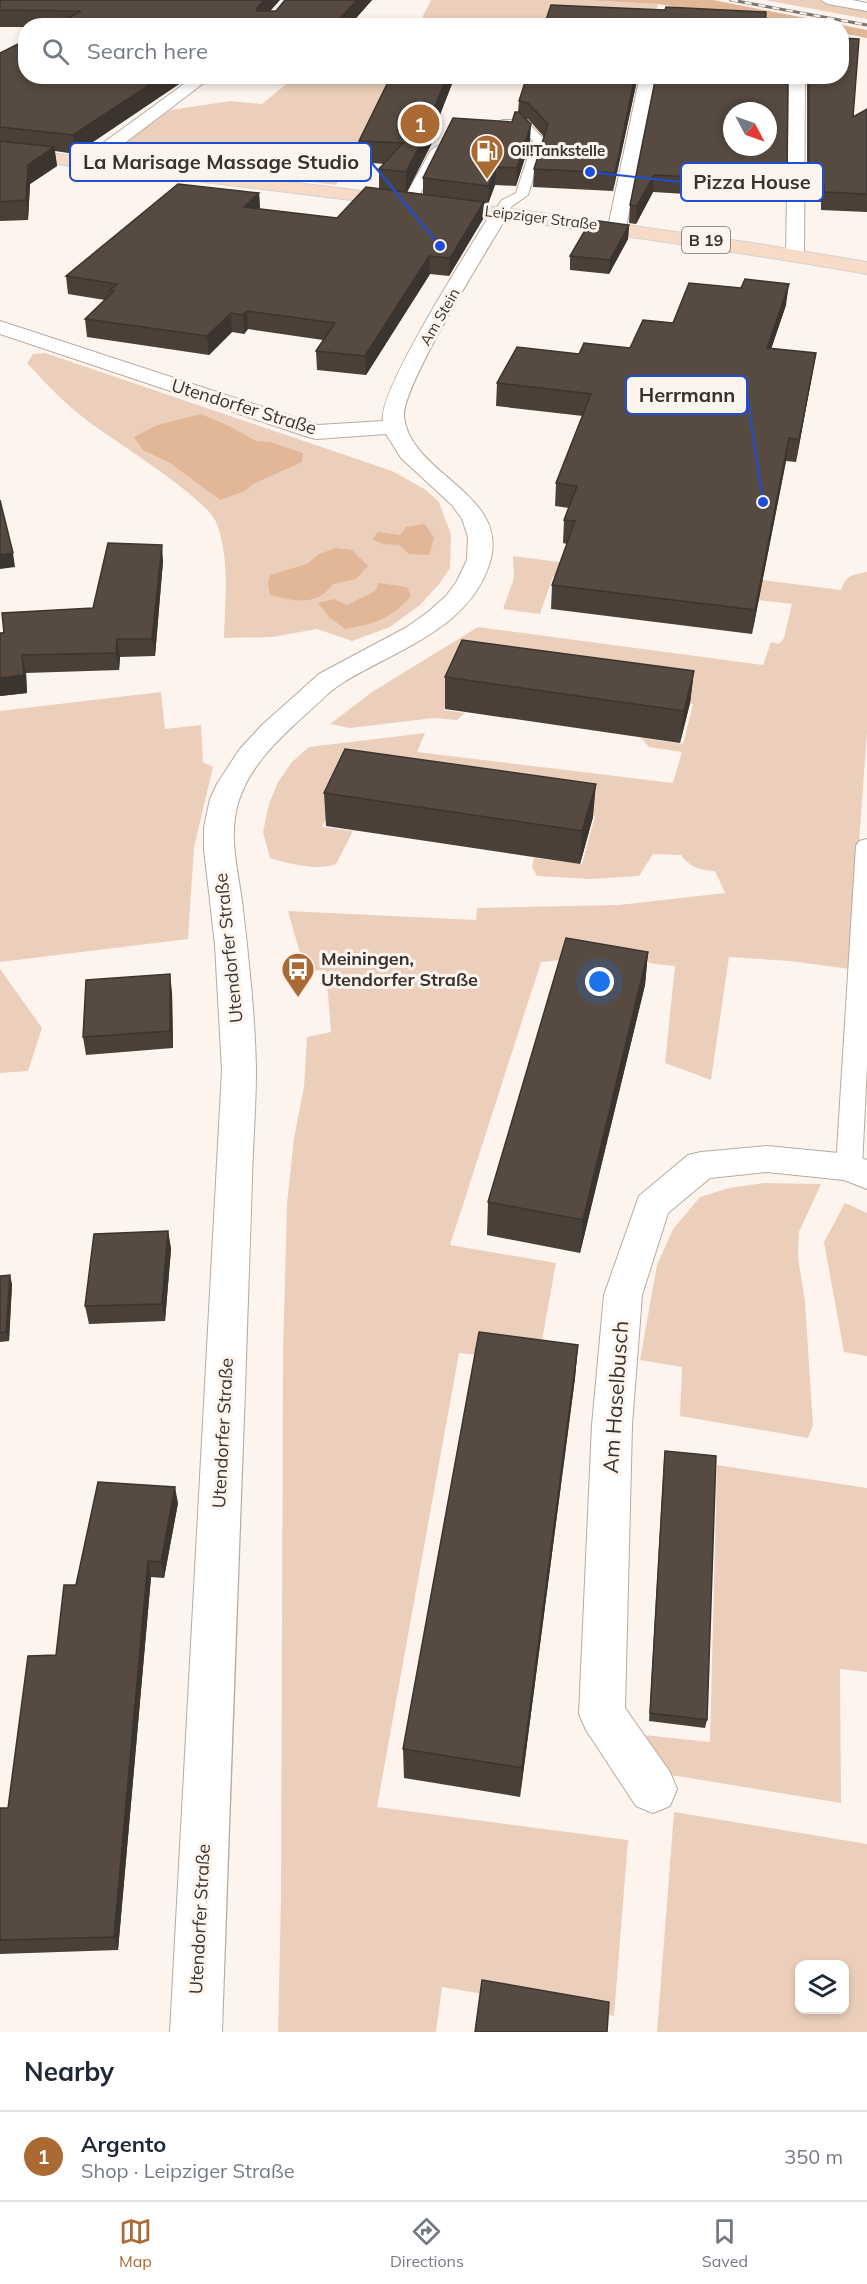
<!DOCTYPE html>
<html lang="en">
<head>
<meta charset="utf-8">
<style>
	body { margin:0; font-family:Mulish,sans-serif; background:#f2f2f3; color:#1f2937 }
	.controls { position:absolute; right:18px; bottom:18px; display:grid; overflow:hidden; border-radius:12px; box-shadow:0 3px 9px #0003 }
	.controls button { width:54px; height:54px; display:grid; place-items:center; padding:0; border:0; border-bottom:2px solid #e0e1e3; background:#fff; color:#1f2937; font:30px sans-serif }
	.compass { position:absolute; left:723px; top:102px; width:54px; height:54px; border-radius:50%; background:#fff; box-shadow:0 3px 9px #0003; rotate:131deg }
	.you { position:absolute; left:600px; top:982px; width:21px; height:21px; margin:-15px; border:4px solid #fff; border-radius:50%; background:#1a73e8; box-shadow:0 0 0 9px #1a73e833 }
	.badge { display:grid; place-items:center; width:39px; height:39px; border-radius:50%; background:#ab6a34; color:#fff; font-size:20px; font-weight:700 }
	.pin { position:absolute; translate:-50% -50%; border:3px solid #fff; box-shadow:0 2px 6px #0006 }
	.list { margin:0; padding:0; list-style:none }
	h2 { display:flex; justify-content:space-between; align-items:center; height:78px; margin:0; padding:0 24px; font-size:26px }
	h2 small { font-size:20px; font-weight:400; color:#747a83 }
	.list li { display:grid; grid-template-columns:39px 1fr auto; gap:18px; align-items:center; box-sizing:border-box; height:90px; padding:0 24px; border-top:2px solid #e0e1e3 }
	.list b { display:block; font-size:22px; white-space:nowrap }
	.list p { margin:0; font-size:20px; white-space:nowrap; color:#747a83 }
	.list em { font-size:20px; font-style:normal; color:#747a83 }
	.icon { flex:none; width:33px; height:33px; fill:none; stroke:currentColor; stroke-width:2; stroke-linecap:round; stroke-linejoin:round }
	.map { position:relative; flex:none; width:867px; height:2032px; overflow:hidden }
	.search { position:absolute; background:#fff; box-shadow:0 3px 9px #0003; left:18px; right:18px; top:18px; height:66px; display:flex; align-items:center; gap:15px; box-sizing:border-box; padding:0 21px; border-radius:24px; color:#747a83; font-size:22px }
	.sheet { height:168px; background:#fff }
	nav { display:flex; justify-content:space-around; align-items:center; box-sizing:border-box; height:84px; border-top:2px solid #e0e1e3; background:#fff; font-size:16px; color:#747a83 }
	nav a { display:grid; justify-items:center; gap:3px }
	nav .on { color:#ab6a34 }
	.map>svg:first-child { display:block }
	.green { fill:#eccfba; fill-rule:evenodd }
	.forest { fill:#e1b798 }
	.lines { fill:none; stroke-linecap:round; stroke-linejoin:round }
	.service-casing { stroke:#b7aaa0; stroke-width:2 }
	.minor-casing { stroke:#b7aaa0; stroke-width:2 }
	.primary-casing { stroke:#d3d2d1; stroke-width:2 }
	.service { fill:#fff; fill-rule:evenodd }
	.minor { fill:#fff; fill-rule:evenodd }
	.primary { fill:#f7dbc6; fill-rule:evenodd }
	.rail-casing { stroke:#7d7671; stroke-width:3 }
	.rail { stroke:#fdf4ee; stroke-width:2; stroke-dasharray:7; stroke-linecap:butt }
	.wall { fill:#4a4038 }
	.shaded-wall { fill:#3c342e }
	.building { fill:#564a41; stroke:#3c342e; stroke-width:1.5; fill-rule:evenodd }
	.labels { text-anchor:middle; stroke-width:6; stroke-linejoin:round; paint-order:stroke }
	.far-poi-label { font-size:15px; font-weight:bold; fill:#39332f; stroke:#fdf4ee; text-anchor:start }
	.far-street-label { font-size:15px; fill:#39332f; stroke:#fdf4ee }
	.shield { fill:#fdf4ee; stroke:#746d68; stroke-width:1.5 }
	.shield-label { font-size:16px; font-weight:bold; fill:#39332f }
	.street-label { font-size:18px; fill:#39332f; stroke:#fdf4ee }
	.poi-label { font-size:18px; font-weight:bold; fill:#39332f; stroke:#fdf4ee; text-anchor:start }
	.near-street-label { font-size:21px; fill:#39332f; stroke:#fdf4ee }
	.leader { fill:none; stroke:#1d4ed8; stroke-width:2 }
	.callout-dot { fill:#1d4ed8; stroke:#fdf4ee; stroke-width:2 }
	.callout { fill:#fdf4ee; stroke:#1d4ed8; stroke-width:2 }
	.callout-label { font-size:20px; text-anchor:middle; font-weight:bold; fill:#39332f }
</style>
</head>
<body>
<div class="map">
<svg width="867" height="2032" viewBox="0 0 867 2032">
	<rect width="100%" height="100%" fill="#fdf4ee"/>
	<g class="green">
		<path d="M431,0H583L658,4L652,25L418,26Z"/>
		<path d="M765,0H820L867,8V19Z"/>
		<path d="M330,77H392L336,185L134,160L125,158L118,152V148L125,143L170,110L231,101L262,104L290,81L324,84Z"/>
		<path d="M45,353L392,471L426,490L439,502L451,535L450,568L440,583L420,605L390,627L352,641L317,629L272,637L224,638C225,600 230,560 217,524C207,496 107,438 79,414C60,399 43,380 27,363L33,354Z"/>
		<path d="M513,556L629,571L730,576L841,590C846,575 852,575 867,572V731L850,969L790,961L729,957L711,1080L665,1063L675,966L655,964L615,955L541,962L450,1245L556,1263L538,1362L459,1353L377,1807L628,1840L614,2016L442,1987L436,2032H278L281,1898L283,1352L287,1204L294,1138L304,1087L307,1037L331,1032L326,970L305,971L288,911L476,920L477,908L619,905L725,893L715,871C699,870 691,868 681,855L653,854L639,876L591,879L537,876L532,867L534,858L582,864L595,816L345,781L322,827L353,831L336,864C318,871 289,864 270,858L263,832L269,804L278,782L292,762L309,747L425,733L417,752L673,783L682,752L649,747L641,738L683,744L693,704L460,671L444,710L465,713L457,720L434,718L350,728L330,724L372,692L478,627L763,665L771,642L779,644L784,638L792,604L553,576L540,614L503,609L514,578Z"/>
		<path d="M161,692L165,729L201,725L203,762L213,767L194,847L188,939L0,962V711Z"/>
		<path d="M0,969L42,1028L28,1071L0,1073Z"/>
		<path d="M764,1183L821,1184L799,1232L798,1258L805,1301L813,1425L808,1438L680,1416L682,1367L640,1360L657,1265L673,1229L700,1197L729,1188Z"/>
		<path d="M845,1203L867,1213V1356L844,1352L824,1242Z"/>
		<path d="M717,1465L867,1488V1672L840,1669L841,1803L665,1774L644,1735L710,1742Z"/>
		<path d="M674,1812L867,1844V2032H657ZM800,1964H844V2010H800Z"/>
	</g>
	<g class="forest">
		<path d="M583,0H713L867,30V38L842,33V26L797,25L658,4Z"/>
		<path d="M201,414L231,427L256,441L270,442L303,453L302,462L253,484L245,491L220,500L170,463L143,450L134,437L157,425Z"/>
		<path d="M425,524L434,538L429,555L409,554L399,545L383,544L372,539L378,532L400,535L406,527Z"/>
		<path d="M336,548L352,550L368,566L356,579L333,584C317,607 293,601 270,595L268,583L270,575L307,564L319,554Z"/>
		<path d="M379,583L407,587L411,596C391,619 374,624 345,629L329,617L318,603L334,599L347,605L375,591Z"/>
	</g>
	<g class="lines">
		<defs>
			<g id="service">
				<path d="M522,120L526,121L545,140L528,195L512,206L505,216H495L493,213L502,200L516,193L533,141L519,128H502L496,124L502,120Z"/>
				<path d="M437,146L443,150L416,202L409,206L404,205L402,202L431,150Z"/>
				<path d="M867,839V1066L862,1167L858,1174L849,1177L840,1174L836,1167L856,846L859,841Z"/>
			</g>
			<g id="minor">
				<path d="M821,0H852L867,3V11L828,4Z"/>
				<path d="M195,76H213L93,167H81L78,163L81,159Z"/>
				<path d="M640,76H656L626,227L624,231H610L608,227Z"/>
				<path d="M789,76H805L804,255L802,259H788L786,255Z"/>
				<path d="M500,208L506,209L509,213C489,247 401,387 404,417C411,476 513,494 489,565C468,629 396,650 344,682C330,690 319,703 306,714C279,739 251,764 239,800C227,837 239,872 243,909C249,962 255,1016 256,1069C256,1106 253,1143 252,1179C250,1249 247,1320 245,1390C237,1604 229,1818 222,2032H170L222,1070L215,945L204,849V827L210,799L217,784L239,750L262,725L319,674L407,627L428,612L446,596L457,581L467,560L468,537L462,519L452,505L401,458L386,434L316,439L308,437L0,334V321L318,425L383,421C377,392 471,246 491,213L494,209Z"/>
				<path d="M767,1146L849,1154L867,1160V1189L844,1180L767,1172L710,1178L668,1213L642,1295L632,1425L625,1708L670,1772L677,1789L670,1806L653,1813L636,1806L586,1730L579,1714L592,1425L604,1295L639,1196L688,1155L701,1152Z"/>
			</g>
			<path id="primary" d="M0,147L543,213L759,244L867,262V274C579,224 289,193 0,157Z"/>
		</defs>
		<use href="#service" class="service-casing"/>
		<use href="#minor" class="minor-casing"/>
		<use href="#primary" class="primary-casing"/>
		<use href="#service" class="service"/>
		<use href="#minor" class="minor"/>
		<use href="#primary" class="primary"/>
		<defs>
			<path id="rail" d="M731,0L867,25"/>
		</defs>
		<use href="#rail" class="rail-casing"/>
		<use href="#rail" class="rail"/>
	</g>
	<g class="wall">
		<path d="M0,0L270,11H276L285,0H372L349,26H26V27H0Z"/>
		<path d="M0,53L191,76L75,154L55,151L57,166L30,184L28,220L0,221Z"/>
		<path d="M257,76H286L283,79Z"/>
		<path d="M391,76H455L436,125V135L407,192L423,194V178L512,122L518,112L519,101L638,76L613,191L533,187L534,169L544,137L528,119H526L530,142L516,186L495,185L488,204H484L483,219L449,276L430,274L366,375L317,370L316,351L323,340L248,329L244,334L232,332L209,355L87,337L85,319L105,300L68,294L66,276L259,193L260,209L337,218L379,189V169L384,164L360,162L359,141Z"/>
		<path d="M656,76L787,182L785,200L653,192L636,224L629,223L630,205Z"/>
		<path d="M807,76H842L853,117L867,109V212L821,210V202L807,201Z"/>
		<path d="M629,225L628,239L609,274L570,270V256Z"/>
		<path d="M786,305L771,349L816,353L796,462L786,461L752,634L551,609L552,585L567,544L563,543L564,520L569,508L555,506L556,483L583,416L496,406L497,383L579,354L630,348L673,323Z"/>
		<path d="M163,561L155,656L120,657L119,670L26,673L27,693L0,696V633L93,608Z"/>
		<path d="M694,671L690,703L680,743L445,709V677Z"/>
		<path d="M324,793L593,817L580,864L326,826Z"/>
		<path d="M648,952L645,985L580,1253L487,1235L488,1202Z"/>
		<path d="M172,992L173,1048L86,1055L83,1037Z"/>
		<path d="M168,1231L171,1249L165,1321L89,1324L85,1306Z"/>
		<path d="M0,1276L12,1284L9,1341L0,1342Z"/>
		<path d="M578,1345L575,1378L520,1797L404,1778L403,1749Z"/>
		<path d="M665,1451L707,1720L705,1728L649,1721L664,1460Z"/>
		<path d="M178,1503L164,1578L151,1577L118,1950L0,1954V1808H8L56,1655L76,1585Z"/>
	</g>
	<g class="shaded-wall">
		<path d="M264,0H280L258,25L257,8Z"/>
		<path d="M357,0H372L349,26H333Z"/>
		<path d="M163,76H191L75,154L73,135Z"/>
		<path d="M447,76H455L436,125V135L406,194V172Z"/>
		<path d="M635,76H638L613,191L615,173Z"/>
		<path d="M531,124L530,142L516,186L517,168Z"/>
		<path d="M54,147L57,166L30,184L28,220L26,200L28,165Z"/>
		<path d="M496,167L495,185L488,204L489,186Z"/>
		<path d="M654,175L653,192L636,224L637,206Z"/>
		<path d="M259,193L260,210L244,207Z"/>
		<path d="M484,202L483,219L449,276L450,258Z"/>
		<path d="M629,225L628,239L609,274L610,260Z"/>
		<path d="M429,256L430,274L366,375L365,356Z"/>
		<path d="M789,284L786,305L764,370L767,348Z"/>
		<path d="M247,311L248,329L244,334L243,315Z"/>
		<path d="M231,313L232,332L209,355L207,336Z"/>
		<path d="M816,353L812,375L796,462L799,440Z"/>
		<path d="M789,438L786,461L752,634L755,610Z"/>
		<path d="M162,545L163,561L155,656L152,639Z"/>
		<path d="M13,553L15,567L0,569V555Z"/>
		<path d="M117,639L120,657L119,670L116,653Z"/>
		<path d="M22,655L26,673L27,693L0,696V678Z"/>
		<path d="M694,671L690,703L680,743L684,711Z"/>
		<path d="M596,784L593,817L580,864L582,831Z"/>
		<path d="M648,952L645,985L580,1253L583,1220Z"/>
		<path d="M170,974L172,992L173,1048L170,1031Z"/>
		<path d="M168,1231L171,1249L165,1321L162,1304Z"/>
		<path d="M10,1275L12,1284L9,1341L6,1332Z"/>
		<path d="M578,1345L575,1378L520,1797L522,1768Z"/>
		<path d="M175,1487L178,1503L164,1578L161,1562Z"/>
		<path d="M148,1561L151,1577L118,1950L114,1937Z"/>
	</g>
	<g class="building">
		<path d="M0,0H264L257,8V11H276L285,0H357L333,26H53L81,11L0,10Z"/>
		<path d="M551,5L665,10L666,7L766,12L765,26H544Z"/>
		<path d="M842,38L859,39L853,117L867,109V194L824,192V184L809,183V76H842Z"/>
		<path d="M26,40V76H163L73,135L0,127V53Z"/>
		<path d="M391,76H447L432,114H436L406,172L379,169L403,143L359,141Z"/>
		<path d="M527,76H635L615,173L534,169L548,124L528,103L519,101Z"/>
		<path d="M656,76H788L787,182L654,175L637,206L630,205ZM732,111H768V147H732Z"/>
		<path d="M515,112H519L531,124L517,168L496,167L489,186L423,178L453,118L512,122Z"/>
		<path d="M0,141L54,147L28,165L26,200L0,202Z"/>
		<path d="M178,184L259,193L244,207L337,218L366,187L484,202L450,258L429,256L365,356L316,351L335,323L247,311L243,315L231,313L207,336L85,319L114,291H109L117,284L66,276Z"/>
		<path d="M591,220L629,225L610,260L570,256Z"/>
		<path d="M745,279L789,284L767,348L816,353L799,440L789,438L755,610L552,585L575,521L564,520L577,486L556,483L591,394L497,383L517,347L579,354L584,343L630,348L643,320L673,323L689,283L741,288Z"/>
		<path d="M0,500L13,553L0,555Z"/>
		<path d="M108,543L162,545L152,639H117L116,653L22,655L24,675L0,678V633H4L2,613L93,608Z"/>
		<path d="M462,640L694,671L684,711L445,677Z"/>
		<path d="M345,749L596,784L582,831L324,793Z"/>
		<path d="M566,938L648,952L583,1220L488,1202Z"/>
		<path d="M170,974V1031L83,1037L86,980Z"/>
		<path d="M168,1231L162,1304L85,1306L94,1234Z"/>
		<path d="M10,1275L6,1332L0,1333V1276Z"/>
		<path d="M479,1332L578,1345L522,1768L403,1749Z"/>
		<path d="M665,1451L716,1456L707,1720L650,1713Z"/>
		<path d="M98,1482L175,1487L161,1562L148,1561L114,1937L0,1940V1808H8L28,1656L56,1655L64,1585H76Z"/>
		<path d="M482,1980L609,2002L607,2032H475Z"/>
	</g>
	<defs>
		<symbol id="fuel-pin" viewBox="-11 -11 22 30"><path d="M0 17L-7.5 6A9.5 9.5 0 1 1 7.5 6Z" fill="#ab6a34" stroke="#fdf4ee"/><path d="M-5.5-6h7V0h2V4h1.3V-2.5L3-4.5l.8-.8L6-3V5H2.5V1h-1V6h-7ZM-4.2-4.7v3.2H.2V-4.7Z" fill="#fff"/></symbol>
		<symbol id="bus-pin" viewBox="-11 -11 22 30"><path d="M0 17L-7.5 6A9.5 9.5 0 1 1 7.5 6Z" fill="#ab6a34" stroke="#fdf4ee"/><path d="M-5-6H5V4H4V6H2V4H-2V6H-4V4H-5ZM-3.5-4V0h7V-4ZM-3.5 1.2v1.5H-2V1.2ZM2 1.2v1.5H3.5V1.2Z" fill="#fff"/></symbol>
	</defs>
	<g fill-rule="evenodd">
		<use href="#fuel-pin" x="468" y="132" width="38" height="52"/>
		<use href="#bus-pin" x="279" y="950" width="38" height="52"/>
	</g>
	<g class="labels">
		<g class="far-poi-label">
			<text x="510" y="156">Oil!Tankstelle</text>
		</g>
		<g class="far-street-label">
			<text transform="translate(541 218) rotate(7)" y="5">Leipziger Straße</text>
			<text transform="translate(440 317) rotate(-60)" y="5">Am Stein</text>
		</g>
		<rect class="shield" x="682" y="227" width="48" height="26" rx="4.5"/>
		<g class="shield-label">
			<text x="706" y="246">B 19</text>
		</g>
		<g class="street-label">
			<text transform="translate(244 407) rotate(17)" y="6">Utendorfer Straße</text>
			<text transform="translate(229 948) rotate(-96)" y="6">Utendorfer Straße</text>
			<text transform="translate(223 1433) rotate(-87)" y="6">Utendorfer Straße</text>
			<text transform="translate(200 1919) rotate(-87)" y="6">Utendorfer Straße</text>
		</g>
		<g class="poi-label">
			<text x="321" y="965">Meiningen,<tspan x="321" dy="21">Utendorfer Straße</tspan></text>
		</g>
		<g class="near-street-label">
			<text transform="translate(616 1397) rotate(-86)" y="7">Am Haselbusch</text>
		</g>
	</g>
	<path class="leader" d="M440 246L371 162M590 172L681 182M763 502L747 395"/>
	<g class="callout-dot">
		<circle cx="440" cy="246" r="6"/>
		<circle cx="590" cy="172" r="6"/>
		<circle cx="763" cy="502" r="6"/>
	</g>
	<g class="callout">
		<rect x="70" y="143" width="301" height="38" rx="6"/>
		<rect x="681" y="163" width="142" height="38" rx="6"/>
		<rect x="626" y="376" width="121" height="38" rx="6"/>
	</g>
	<g class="callout-label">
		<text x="221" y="169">La Marisage Massage Studio</text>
		<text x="752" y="189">Pizza House</text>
		<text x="687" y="402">Herrmann</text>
	</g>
</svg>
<div class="controls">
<button><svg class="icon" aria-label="layers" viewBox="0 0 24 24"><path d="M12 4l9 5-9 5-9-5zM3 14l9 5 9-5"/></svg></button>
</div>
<svg class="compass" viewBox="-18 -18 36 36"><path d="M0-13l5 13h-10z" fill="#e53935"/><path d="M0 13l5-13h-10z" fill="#747a83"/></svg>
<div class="you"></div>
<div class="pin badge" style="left:420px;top:124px">1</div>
<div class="search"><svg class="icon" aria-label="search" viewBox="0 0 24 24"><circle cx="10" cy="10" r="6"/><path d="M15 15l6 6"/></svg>Search here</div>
</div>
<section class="sheet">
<h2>Nearby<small></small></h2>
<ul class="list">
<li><span class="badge">1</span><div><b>Argento</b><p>Shop · Leipziger Straße</p></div><em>350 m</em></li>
</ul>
</section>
<nav>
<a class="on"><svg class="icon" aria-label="map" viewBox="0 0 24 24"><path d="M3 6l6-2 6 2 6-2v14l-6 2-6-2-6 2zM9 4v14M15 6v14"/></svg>Map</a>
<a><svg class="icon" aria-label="directions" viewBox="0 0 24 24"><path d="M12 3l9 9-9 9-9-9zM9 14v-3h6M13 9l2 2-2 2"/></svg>Directions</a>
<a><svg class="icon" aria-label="saved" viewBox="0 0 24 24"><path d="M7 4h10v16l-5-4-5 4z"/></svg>Saved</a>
</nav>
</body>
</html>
